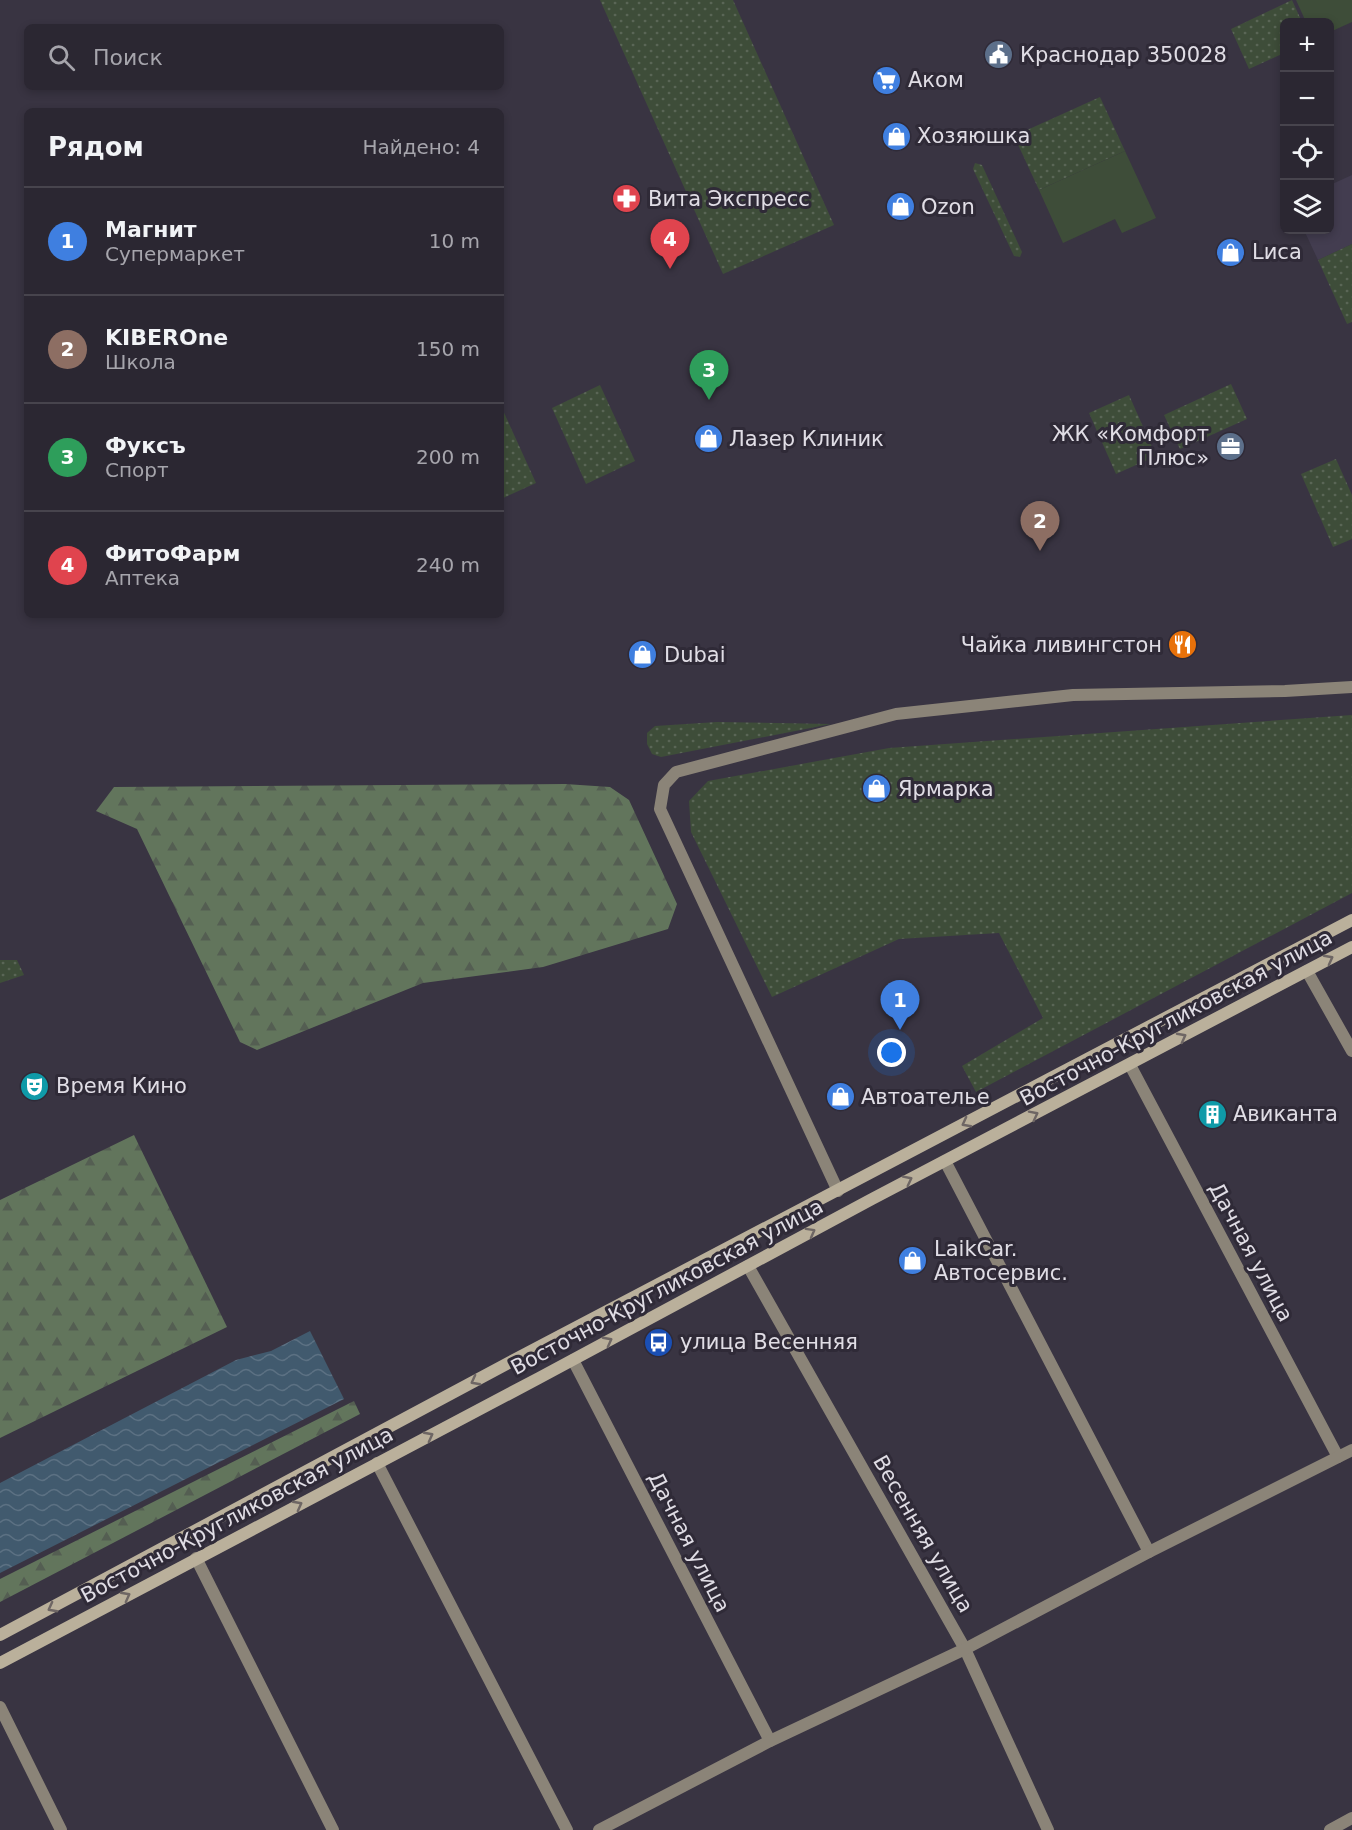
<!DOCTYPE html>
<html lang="ru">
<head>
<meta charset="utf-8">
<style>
	body { margin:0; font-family:"DejaVu Sans",sans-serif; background:#332f3a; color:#f1f3f6 }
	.controls { position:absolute; right:18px; top:18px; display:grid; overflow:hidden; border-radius:9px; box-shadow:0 3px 9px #0003 }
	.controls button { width:54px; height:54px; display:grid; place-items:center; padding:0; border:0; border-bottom:2px solid #47444d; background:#2b2732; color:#f1f3f6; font:30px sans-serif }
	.you { position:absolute; left:892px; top:1053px; width:21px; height:21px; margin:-15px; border:4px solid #fff; border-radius:50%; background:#1a73e8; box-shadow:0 0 0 9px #1a73e833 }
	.badge { display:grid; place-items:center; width:39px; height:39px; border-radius:50%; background:#8c9099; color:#fff; font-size:20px; font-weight:700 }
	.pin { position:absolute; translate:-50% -50px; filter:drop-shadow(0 2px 3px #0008) }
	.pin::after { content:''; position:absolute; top:32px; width:21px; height:18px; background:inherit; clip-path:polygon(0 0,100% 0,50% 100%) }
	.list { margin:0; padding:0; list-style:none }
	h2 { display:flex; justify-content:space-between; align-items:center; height:78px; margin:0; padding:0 24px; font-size:26px }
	h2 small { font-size:20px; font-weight:400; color:#a6a5ac }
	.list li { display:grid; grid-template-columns:39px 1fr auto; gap:18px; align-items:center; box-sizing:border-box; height:108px; padding:0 24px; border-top:2px solid #47444d }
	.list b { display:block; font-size:22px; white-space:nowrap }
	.list p { margin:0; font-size:20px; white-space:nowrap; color:#a6a5ac }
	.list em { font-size:20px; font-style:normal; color:#a6a5ac }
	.icon { flex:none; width:33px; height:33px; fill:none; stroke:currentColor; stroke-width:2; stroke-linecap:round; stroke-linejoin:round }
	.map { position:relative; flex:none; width:1352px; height:1830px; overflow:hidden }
	.search { position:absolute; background:#2b2732; box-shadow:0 3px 9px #0003; left:24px; top:24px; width:480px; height:66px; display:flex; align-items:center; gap:15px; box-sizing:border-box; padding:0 21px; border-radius:9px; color:#a6a5ac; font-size:22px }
	.panel { position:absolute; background:#2b2732; box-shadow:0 3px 9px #0003; left:24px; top:108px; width:480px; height:510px; border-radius:9px }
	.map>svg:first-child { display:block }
	.built { fill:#433d50 }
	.grass { fill:url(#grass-dots) }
	.forest { fill:url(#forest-firs) }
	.garden { fill:#3e4d39 }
	.water { fill:url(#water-waves) }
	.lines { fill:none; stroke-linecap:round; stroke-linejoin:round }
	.street { stroke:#8b8478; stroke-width:12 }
	.secondary { stroke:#bab09b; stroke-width:12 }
	.oneway { stroke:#6e6664 }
	.labels { text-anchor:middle; stroke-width:6; stroke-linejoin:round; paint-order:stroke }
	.poi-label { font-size:21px; fill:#e0dde5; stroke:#2f2a37; text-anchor:start }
	.street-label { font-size:21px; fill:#e0dde5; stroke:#2f2a37 }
</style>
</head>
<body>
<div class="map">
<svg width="1352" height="1830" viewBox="0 0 1352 1830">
	<defs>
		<pattern id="grass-dots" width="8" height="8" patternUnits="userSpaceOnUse" patternTransform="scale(1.5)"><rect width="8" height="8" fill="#3e4d39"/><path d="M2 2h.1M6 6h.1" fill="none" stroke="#5a6656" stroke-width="1.8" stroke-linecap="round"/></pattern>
		<pattern id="forest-firs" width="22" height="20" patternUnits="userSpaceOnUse" patternTransform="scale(1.5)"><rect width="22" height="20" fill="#62755c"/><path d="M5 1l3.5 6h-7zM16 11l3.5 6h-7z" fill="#545e52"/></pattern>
		<pattern id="water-waves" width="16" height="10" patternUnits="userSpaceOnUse" patternTransform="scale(1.5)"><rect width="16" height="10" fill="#415a6e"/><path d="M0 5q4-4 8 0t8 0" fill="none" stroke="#5c7183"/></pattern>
	</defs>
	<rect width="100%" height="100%" fill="#393442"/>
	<path class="built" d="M1352,175V244L1318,260L1304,230H1330V185Z"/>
	<g class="grass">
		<path d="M600,0H733L834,225L723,274Z"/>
		<path d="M1292,0L1302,22H1284V53L1249,69L1231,29Z"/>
		<path d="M1100,97L1125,151L1039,190L1014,136Z"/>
		<path d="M975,163L982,165L1022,252L1020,257L1014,256L973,169Z"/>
		<path d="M1352,244V322L1347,324L1318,260Z"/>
		<path d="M1231,384L1247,419L1180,449L1164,415Z"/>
		<path d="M600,385L635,461L586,484L552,408Z"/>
		<path d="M1129,395L1156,456L1116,474L1089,413Z"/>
		<path d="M501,406L536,483L501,499Z"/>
		<path d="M1336,459L1352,495V539L1333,547L1301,474Z"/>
		<path d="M1352,715V893L976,1092L962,1066L1043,1018L999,933L899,939L772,997L691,832L689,801L708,781L889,748Z"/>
		<path d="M717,722L831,724L661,757L652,754L647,744V733L655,726Z"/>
		<path d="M0,960H17L24,975L0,983Z"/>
	</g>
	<g class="forest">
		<path d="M565,784L610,787L629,800L677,904L668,929L543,967L423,983L257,1050L240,1042L137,829L96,811L114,787Z"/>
		<path d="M134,1135L227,1327L0,1438V1200Z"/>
		<path d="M354,1401L360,1414L0,1602V1579Z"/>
	</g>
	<g class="garden">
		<path d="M1296,0H1352V22L1330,32V22H1306Z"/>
		<path d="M1125,151L1156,218L1122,233L1115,219L1063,243L1039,190Z"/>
	</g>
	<path class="water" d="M310,1331L344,1399L0,1573V1483L236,1360L271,1351Z"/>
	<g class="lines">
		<g class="street">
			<path d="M1307,971L1352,1051"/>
			<path d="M1130,1065L1338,1457"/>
			<path d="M945,1161L1149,1552"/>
			<path d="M838,1191L660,809L664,785L676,772L896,714L1073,695L1285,691L1352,687"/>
			<path d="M748,1266L965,1649L1048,1830"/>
			<path d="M573,1360L770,1741"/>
			<path d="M377,1463L567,1830"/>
			<path d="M196,1558L333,1830"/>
			<path d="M0,1707L61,1830"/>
			<path d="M599,1830L770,1741L965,1649L1149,1552L1352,1450"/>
			<path d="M1330,1830L1352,1818"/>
		</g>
		<g class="secondary">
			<path d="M0,1635L527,1353L1352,920"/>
			<path d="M0,1663L539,1378L872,1199L1352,947"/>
		</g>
	</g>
	<defs><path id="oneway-chevron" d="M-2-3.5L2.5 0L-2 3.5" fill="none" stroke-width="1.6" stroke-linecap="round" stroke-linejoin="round" transform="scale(1.5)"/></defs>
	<g class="oneway">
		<use href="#oneway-chevron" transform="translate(1329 959) rotate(-28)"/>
		<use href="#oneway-chevron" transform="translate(1182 1037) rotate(-28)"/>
		<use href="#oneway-chevron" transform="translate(1034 1115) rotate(-27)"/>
		<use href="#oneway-chevron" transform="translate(966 1123) rotate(152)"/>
		<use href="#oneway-chevron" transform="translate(908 1180) rotate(-27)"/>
		<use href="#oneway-chevron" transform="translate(811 1232) rotate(-29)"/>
		<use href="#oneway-chevron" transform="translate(608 1341) rotate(-28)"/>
		<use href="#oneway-chevron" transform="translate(475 1381) rotate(152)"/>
		<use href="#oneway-chevron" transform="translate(429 1436) rotate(-28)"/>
		<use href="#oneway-chevron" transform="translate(298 1505) rotate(-28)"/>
		<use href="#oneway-chevron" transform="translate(126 1596) rotate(-28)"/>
		<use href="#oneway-chevron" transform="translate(52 1608) rotate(152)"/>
	</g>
	<defs>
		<symbol id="civic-disc" viewBox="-11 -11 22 22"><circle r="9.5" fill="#5c6f8a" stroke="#2f2a37"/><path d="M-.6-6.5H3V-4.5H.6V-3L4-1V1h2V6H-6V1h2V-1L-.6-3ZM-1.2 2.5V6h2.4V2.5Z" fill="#fff"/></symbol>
		<symbol id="supermarket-disc" viewBox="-11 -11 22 22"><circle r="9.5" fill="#3f7fe0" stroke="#2f2a37"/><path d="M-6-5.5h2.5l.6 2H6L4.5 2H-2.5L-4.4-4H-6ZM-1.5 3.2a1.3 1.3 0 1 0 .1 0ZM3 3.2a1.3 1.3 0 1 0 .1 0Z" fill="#fff"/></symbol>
		<symbol id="shop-disc" viewBox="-11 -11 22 22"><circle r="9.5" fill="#3f7fe0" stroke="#2f2a37"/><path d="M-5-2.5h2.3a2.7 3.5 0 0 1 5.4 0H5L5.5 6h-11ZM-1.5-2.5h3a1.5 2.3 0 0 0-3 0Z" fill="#fff"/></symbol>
		<symbol id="pharmacy-disc" viewBox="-11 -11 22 22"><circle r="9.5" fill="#e0444e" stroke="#2f2a37"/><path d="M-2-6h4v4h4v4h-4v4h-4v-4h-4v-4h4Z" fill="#fff"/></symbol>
		<symbol id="office-disc" viewBox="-11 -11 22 22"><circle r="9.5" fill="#5c6f8a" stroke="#2f2a37"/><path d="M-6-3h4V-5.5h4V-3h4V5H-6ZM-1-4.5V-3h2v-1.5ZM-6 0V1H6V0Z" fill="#fff"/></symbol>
		<symbol id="restaurant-disc" viewBox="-11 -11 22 22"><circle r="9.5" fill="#e8710a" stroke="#2f2a37"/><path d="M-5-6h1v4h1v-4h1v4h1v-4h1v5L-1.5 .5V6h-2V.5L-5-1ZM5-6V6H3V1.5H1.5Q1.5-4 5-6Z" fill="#fff"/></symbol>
		<symbol id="theatre-disc" viewBox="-11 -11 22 22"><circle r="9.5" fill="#0f9aa8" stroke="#2f2a37"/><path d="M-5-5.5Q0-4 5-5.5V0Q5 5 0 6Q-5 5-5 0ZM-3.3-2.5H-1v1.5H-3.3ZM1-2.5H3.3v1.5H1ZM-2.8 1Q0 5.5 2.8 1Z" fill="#fff"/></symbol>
		<symbol id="building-disc" viewBox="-11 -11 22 22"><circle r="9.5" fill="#0f9aa8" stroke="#2f2a37"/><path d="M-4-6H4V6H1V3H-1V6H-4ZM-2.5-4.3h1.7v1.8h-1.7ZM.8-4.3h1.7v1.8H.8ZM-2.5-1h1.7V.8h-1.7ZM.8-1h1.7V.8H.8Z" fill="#fff"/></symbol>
		<symbol id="bus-disc" viewBox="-11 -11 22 22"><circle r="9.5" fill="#1a4fb4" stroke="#2f2a37"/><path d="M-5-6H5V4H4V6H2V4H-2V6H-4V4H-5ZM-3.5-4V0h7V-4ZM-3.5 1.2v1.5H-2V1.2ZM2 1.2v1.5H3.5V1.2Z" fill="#fff"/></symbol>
	</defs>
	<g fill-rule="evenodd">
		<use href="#civic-disc" x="982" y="38" width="33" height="33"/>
		<use href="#supermarket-disc" x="870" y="64" width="33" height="33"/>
		<use href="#shop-disc" x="880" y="120" width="33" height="33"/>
		<use href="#pharmacy-disc" x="610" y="182" width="33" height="33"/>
		<use href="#shop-disc" x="884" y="190" width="33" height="33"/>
		<use href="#shop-disc" x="1214" y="236" width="33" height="33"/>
		<use href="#shop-disc" x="692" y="422" width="33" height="33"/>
		<use href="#office-disc" x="1214" y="430" width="33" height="33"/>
		<use href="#restaurant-disc" x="1166" y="628" width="33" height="33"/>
		<use href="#shop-disc" x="626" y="638" width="33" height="33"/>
		<use href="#shop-disc" x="860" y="772" width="33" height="33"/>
		<use href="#theatre-disc" x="18" y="1070" width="33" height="33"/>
		<use href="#shop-disc" x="824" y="1080" width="33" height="33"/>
		<use href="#building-disc" x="1196" y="1098" width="33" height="33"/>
		<use href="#shop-disc" x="896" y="1244" width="33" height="33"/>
		<use href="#bus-disc" x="642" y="1326" width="33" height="33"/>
	</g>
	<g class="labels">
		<g class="poi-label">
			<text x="1020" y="62">Краснодар 350028</text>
			<text x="908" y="87">Аком</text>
			<text x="917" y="143">Хозяюшка</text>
			<text x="648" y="206">Вита Экспресс</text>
			<text x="921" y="214">Ozon</text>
			<text x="1252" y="259">Lиса</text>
			<text x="1209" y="441" text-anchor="end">ЖК «Комфорт<tspan x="1209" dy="24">Плюс»</tspan></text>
			<text x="729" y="446">Лазер Клиник</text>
			<text x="1162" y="652" text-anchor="end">Чайка ливингстон</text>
			<text x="664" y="662">Dubai</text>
			<text x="898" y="796">Ярмарка</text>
			<text x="56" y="1093">Время Кино</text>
			<text x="861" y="1104">Автоателье</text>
			<text x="1233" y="1121">Авиканта</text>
			<text x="934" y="1256">LaikCar.<tspan x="934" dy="24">Автосервис.</tspan></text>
			<text x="680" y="1349">улица Весенняя</text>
		</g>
		<g class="street-label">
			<text transform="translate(1176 1018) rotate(-28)" y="7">Восточно-Кругликовская улица</text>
			<text transform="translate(1251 1252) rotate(62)" y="7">Дачная улица</text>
			<text transform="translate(667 1287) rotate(-28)" y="7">Восточно-Кругликовская улица</text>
			<text transform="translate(237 1515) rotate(-28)" y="7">Восточно-Кругликовская улица</text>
			<text transform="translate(923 1534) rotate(60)" y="7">Весенняя улица</text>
			<text transform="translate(689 1542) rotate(63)" y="7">Дачная улица</text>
		</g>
	</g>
</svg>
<div class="controls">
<button>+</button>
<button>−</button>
<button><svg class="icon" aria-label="locate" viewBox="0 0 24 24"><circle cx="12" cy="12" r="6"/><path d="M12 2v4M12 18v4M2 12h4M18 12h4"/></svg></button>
<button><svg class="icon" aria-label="layers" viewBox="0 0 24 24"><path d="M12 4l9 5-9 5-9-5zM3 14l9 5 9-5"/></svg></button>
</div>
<div class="you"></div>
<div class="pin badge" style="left:900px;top:1030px;background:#3f7fe0">1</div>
<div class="pin badge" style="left:1040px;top:551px;background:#8d6e63">2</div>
<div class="pin badge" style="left:709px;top:400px;background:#2e9e5b">3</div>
<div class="pin badge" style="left:670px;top:269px;background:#e0444e">4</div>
<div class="search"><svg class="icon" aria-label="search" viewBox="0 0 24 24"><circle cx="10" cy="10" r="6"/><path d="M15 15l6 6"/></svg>Поиск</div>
<section class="panel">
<h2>Рядом<small>Найдено: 4</small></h2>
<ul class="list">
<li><span class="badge" style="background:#3f7fe0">1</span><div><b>Магнит</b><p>Супермаркет</p></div><em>10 m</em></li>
<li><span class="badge" style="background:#8d6e63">2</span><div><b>KIBEROne</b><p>Школа</p></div><em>150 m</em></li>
<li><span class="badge" style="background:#2e9e5b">3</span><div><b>Фуксъ</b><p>Спорт</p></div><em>200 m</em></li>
<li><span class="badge" style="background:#e0444e">4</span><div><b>ФитоФарм</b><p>Аптека</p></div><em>240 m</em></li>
</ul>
</section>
</div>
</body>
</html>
